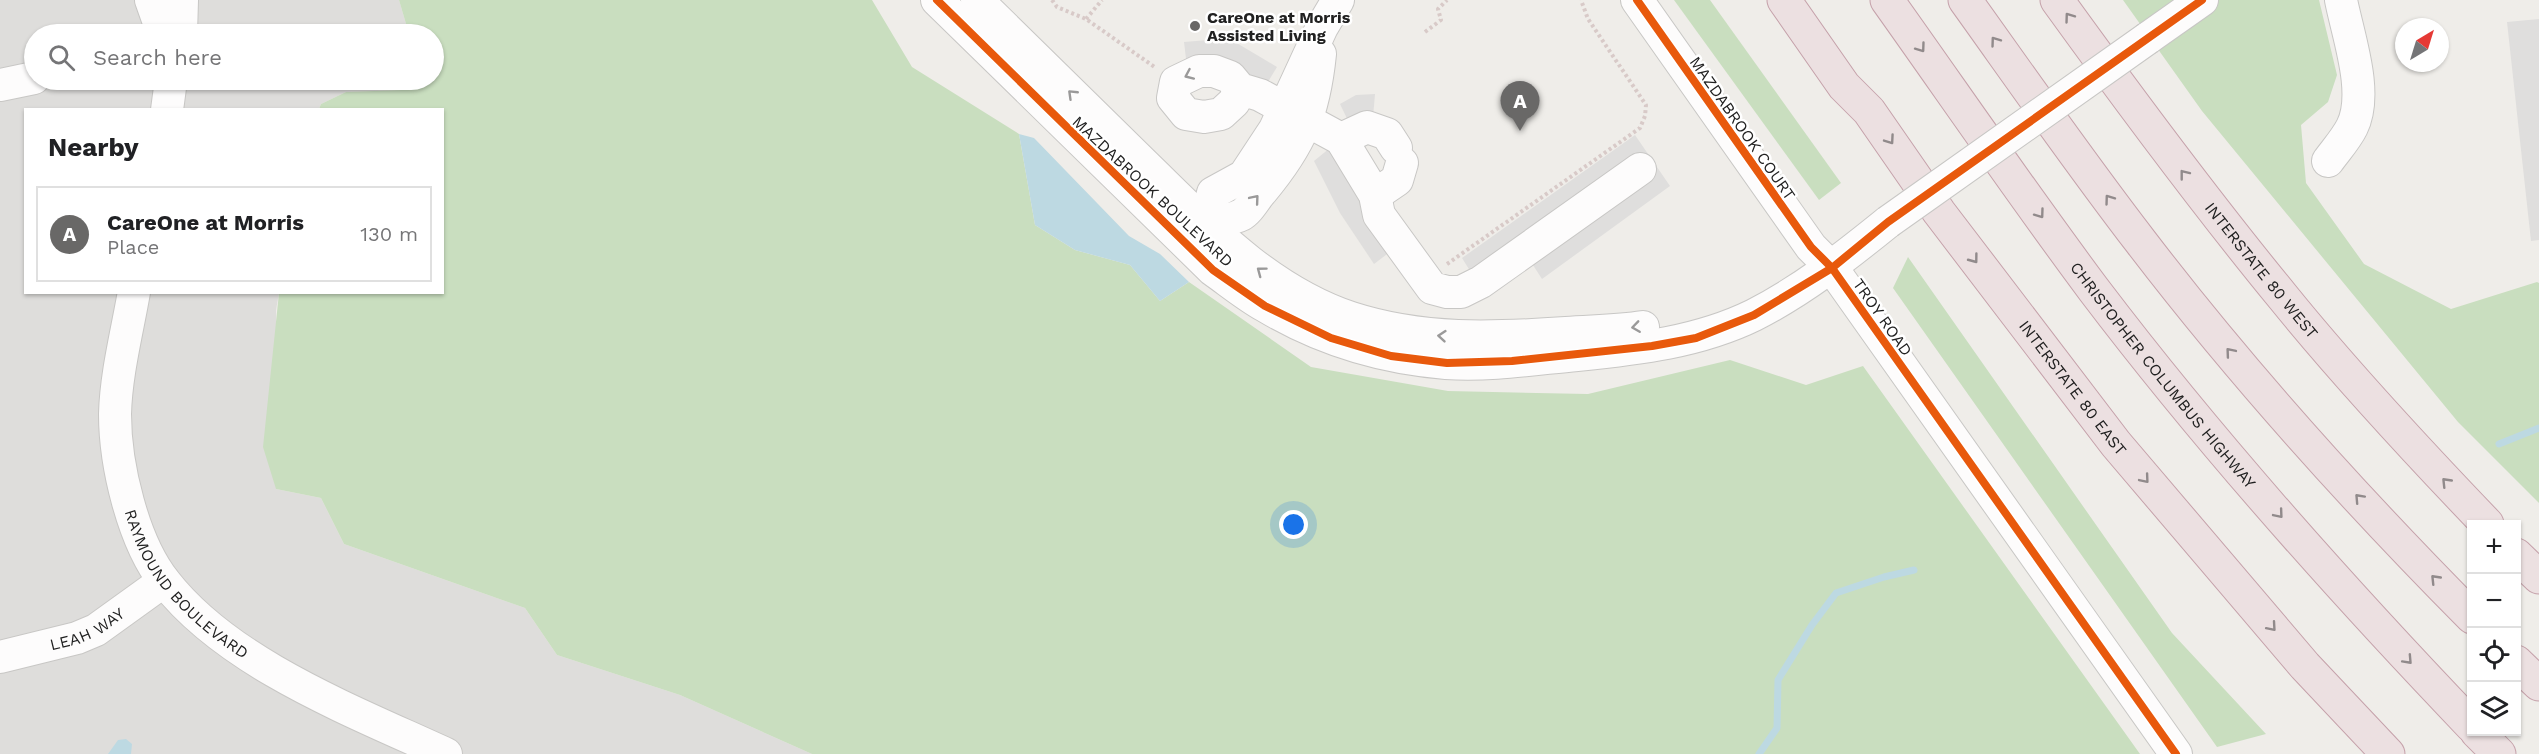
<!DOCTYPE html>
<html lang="en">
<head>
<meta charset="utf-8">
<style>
	body { margin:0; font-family:"Work Sans",sans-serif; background:#f6f6f6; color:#202124 }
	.controls { position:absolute; right:18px; bottom:18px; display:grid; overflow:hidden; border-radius:0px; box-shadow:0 2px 4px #0004 }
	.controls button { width:54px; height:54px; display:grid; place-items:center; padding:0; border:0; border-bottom:2px solid #e0e0e0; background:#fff; color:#202124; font:30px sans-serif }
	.compass { position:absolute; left:2395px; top:18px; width:54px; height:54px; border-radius:50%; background:#fff; box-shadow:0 2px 4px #0004; rotate:38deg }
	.you { position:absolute; left:1294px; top:525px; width:21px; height:21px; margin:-15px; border:4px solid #fff; border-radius:50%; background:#1a73e8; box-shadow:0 0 0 9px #1a73e833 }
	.badge { display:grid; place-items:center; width:39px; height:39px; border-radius:50%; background:#696867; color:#fff; font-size:20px; font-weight:700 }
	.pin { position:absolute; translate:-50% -50px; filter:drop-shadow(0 2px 3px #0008) }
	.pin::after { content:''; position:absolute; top:32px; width:21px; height:18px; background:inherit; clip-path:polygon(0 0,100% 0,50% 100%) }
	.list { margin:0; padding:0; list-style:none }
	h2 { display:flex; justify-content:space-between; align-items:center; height:78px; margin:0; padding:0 24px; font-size:26px }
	h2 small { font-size:20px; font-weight:400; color:#757577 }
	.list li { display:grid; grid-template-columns:39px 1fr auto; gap:18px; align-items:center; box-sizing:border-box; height:96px; margin:0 12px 12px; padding:0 12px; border:2px solid #e0e0e0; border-radius:0px }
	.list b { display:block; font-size:22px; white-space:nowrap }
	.list p { margin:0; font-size:20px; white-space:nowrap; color:#757577 }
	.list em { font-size:20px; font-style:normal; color:#757577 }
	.icon { flex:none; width:33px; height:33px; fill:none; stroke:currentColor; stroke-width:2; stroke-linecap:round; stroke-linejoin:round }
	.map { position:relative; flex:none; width:2539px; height:754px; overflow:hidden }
	.search { position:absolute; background:#fff; box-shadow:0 2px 4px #0004; left:24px; top:24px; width:420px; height:66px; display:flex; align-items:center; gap:15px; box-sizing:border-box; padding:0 21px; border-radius:33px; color:#757577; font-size:22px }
	.panel { position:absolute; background:#fff; box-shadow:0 2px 4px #0004; left:24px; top:108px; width:420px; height:186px; border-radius:0px }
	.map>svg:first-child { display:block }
	.residential { fill:#dedddb }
	.forest { fill:#c9debf }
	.parking { fill:#dfdedd }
	.water { fill:#bdd9e2 }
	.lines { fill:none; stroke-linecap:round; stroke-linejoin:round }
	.stream { stroke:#bdd9e2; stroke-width:7 }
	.minor-casing { stroke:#c8c7c5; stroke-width:34 }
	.highway-casing { stroke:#c5a1aa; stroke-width:35 }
	.path { stroke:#d8cac8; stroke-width:4; stroke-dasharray:3 3; stroke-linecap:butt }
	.minor { stroke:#fdfcfc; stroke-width:32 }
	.highway { stroke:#ece0e1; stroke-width:33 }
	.minor-bridge-casing { stroke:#c8c7c5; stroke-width:34; stroke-linecap:butt }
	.minor-bridge { stroke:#fdfcfc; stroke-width:32 }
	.cycleway-casing { stroke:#fff; stroke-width:11 }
	.cycleway { stroke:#e8590c; stroke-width:8 }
	.oneway { stroke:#918a8b }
	.oneway2 { stroke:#9a9999 }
	.poi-dot { fill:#696867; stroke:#fff; stroke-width:2 }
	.labels { text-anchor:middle; stroke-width:5; stroke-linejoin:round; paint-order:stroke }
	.poi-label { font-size:16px; font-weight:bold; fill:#212121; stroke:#fff; text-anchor:start }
	.street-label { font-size:16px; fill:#212121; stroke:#fff }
</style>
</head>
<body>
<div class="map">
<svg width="2539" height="754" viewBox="0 0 2539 754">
	<rect width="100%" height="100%" fill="#efede9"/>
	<path class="residential" d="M0,0H399L409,34H34V80H404L403,90L346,92L321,104L319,109L26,110V292L279,293L276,310V489L321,498L344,544L525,608L557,655L680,695L812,754H0Z"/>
	<g class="forest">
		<path d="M399,0H872L912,67L1019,134L1035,225L1075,250L1130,265L1160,301L1189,282L1311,367L1448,391L1588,394L1730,360L1806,385L1863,366L2140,754H812L680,695L557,655L525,608L344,544L321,498L276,489L263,447L279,293L442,292V110L319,109L321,104L346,92L402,90L404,80H434V34H409Z"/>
		<path d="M1674,0H1710L1841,183L1819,200Z"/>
		<path d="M2123,0H2319L2337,75L2328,102L2301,125L2306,183L2364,264L2451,309L2537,282L2539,283V503L2458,422L2202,111Z"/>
		<path d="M1908,257L2172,633L2266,734L2217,747L1893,288Z"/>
	</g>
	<g class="parking">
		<path d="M2539,19V240L2531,241L2507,22Z"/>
		<path d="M1208,40L1235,42L1277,67L1260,95L1188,75L1184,42Z"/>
		<path d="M1375,94L1372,129L1354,133L1340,104L1356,95Z"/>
		<path d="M1635,135L1670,186L1542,279L1531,262L1485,295L1462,258Z"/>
		<path d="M1341,139L1399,245L1374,264L1340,213L1314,161Z"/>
	</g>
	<g class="water">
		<path d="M1019,134L1034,138L1129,236L1160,254L1189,282L1160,301L1130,265L1075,250L1035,225Z"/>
		<path d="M126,739L132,744L131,754H108L118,740Z"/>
	</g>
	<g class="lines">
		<g class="stream">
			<path d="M2499,444L2539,428"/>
			<path d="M1759,754L1777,728L1778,680L1812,625L1836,593L1884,577L1914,570"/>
		</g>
		<defs>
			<g id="minor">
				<path d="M151,0L163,34"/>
				<path d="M937,0L1213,270C1230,282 1247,296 1265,306C1320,339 1383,358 1446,363C1489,366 1534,359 1577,355C1638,349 1699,342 1754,315C1803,290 1846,256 1888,222"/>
				<path d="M977,0C1033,55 1089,110 1145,165C1207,225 1267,290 1351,318C1422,341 1493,338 1566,333C1591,331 1618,331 1643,327"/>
				<path d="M1637,0L1811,247L1832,268L2176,754"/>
				<path d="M181,34L182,0"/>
				<path d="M2148,38L2202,0"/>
				<path d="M0,85L34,78"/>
				<path d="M1240,89L1234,102L1221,114L1204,117L1186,114L1173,98L1176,82L1199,71H1214L1230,77L1240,89L1260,95L1341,139L1375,195L1379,215L1432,288L1447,292H1461L1481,282L1640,169"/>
				<path d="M167,110L171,80"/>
				<path d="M1341,139L1367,127L1387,134L1396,148"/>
				<path d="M2328,161C2336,150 2346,139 2352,127C2369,93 2348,36 2341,0"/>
				<path d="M1375,195L1397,180L1402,163"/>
				<path d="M1205,223C1216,221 1232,220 1241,215C1249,211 1256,197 1262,191C1301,144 1314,113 1320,54"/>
				<path d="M1195,235L1205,223L1213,193L1244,176L1275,129L1322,27L1338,0"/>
				<path id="s1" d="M134,292C127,332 116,374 115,414C115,465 133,542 165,582C229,664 353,711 446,754"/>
				<path id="s2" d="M0,657L77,638L96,630L164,581"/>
			</g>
			<g id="highway">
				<path id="s3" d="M1784,0L1844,86L1869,111L1939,212L2116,444L2305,666L2388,754"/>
				<path id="s4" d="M1887,0C1956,97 2023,195 2094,290C2210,443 2339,587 2472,726"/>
				<path d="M1965,0C2023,81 2080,163 2141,242C2242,374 2355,499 2472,617"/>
				<path id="s5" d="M2057,0C2130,101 2204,201 2283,297C2347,376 2417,451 2487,524"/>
				<path d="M2516,555L2539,577"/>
				<path d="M2516,662L2539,684"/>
				<path d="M2477,732L2499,754"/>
			</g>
		</defs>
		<use href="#minor" class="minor-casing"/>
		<use href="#highway" class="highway-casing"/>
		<g class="path">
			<path d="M1052,0L1057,7L1086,19L1156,68"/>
			<path d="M1086,19L1102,0"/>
			<path d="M1425,32L1441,20L1438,9L1447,0"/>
			<path d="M1447,264L1640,128L1645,116L1646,105L1588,19L1581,0"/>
		</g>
		<use href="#minor" class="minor"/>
		<use href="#highway" class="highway"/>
		<defs>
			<path id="minor-bridge" d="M1888,222L2148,38"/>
		</defs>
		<use href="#minor-bridge" class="minor-bridge-casing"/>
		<use href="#minor-bridge" class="minor-bridge"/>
		<defs>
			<g id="cycleway">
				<path d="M937,0L1213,270L1265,306L1331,338L1391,356L1447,363L1512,361L1652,346L1696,338L1754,315L1832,268L1888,222L2202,0"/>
				<path d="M1637,0L1811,247L1832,268L2176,754"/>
			</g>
		</defs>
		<use href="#cycleway" class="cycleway-casing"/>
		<use href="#cycleway" class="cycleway"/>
	</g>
	<defs><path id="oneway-chevron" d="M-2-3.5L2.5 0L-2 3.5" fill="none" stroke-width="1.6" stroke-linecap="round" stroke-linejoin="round" transform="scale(1.5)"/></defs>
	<g class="oneway">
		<use href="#oneway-chevron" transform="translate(2069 17) rotate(-126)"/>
		<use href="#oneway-chevron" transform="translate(1995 41) rotate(-126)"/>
		<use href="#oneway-chevron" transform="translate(1921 48) rotate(54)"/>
		<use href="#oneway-chevron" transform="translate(1890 140) rotate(55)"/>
		<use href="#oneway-chevron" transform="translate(2184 174) rotate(-128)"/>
		<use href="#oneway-chevron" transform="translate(2109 199) rotate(-126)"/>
		<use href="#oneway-chevron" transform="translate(2040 214) rotate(54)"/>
		<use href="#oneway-chevron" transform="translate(1974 259) rotate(53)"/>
		<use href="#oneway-chevron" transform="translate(2230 352) rotate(-130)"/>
		<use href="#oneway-chevron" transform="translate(2145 479) rotate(50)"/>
		<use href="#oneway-chevron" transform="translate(2446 482) rotate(-134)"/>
		<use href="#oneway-chevron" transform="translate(2359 498) rotate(-133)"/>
		<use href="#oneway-chevron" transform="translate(2279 514) rotate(50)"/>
		<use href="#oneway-chevron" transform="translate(2435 579) rotate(-134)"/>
		<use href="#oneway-chevron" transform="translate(2272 627) rotate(49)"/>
		<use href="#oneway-chevron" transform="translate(2408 660) rotate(47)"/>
	</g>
	<g class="oneway2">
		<use href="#oneway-chevron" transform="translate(1189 75) rotate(156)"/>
		<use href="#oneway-chevron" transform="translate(1072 94) rotate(-136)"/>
		<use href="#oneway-chevron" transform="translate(1255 199) rotate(-50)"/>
		<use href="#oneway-chevron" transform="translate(1261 271) rotate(-143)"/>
		<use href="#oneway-chevron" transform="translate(1636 327) rotate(172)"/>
		<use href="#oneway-chevron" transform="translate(1442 336) rotate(-175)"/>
	</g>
	<circle class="poi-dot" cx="1195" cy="26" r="6"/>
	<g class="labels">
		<g class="poi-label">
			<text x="1207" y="23">CareOne at Morris<tspan x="1207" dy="18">Assisted Living</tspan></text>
		</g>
		<g class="street-label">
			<text transform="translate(1743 128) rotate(55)" y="6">MAZDABROOK COURT</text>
			<text transform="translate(1153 191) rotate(43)" y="6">MAZDABROOK BOULEVARD</text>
			<text dy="6" stroke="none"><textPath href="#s5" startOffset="339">INTERSTATE 80 WEST</textPath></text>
			<text transform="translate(1883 317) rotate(55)" y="6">TROY ROAD</text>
			<text dy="6" stroke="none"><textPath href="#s4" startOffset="466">CHRISTOPHER COLUMBUS HIGHWAY</textPath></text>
			<text dy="6" stroke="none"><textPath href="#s3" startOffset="484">INTERSTATE 80 EAST</textPath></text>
			<text dy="6" stroke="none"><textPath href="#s1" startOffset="316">RAYMOUND BOULEVARD</textPath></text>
			<text dy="6" stroke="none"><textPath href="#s2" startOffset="92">LEAH WAY</textPath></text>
		</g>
	</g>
</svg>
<div class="controls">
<button>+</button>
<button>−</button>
<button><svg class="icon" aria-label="locate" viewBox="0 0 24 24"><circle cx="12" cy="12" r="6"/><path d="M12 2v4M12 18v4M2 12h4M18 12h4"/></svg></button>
<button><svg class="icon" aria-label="layers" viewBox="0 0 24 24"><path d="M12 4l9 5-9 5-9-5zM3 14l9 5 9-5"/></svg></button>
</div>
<svg class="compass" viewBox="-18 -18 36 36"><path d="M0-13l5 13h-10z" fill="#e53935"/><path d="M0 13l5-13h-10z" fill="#757577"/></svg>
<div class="you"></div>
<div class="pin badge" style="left:1520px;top:131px">A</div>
<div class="search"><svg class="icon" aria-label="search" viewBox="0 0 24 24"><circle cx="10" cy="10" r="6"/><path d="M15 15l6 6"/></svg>Search here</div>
<section class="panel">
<h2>Nearby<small></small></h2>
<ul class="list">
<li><span class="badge">A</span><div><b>CareOne at Morris</b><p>Place</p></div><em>130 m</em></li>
</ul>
</section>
</div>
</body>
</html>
